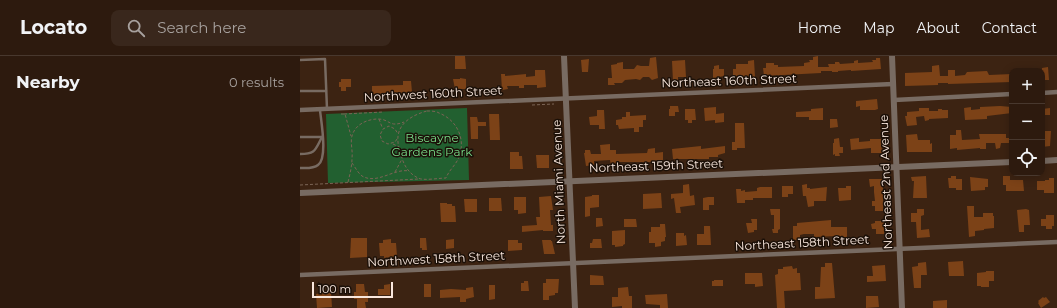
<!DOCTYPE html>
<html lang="en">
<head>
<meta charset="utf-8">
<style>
	body { margin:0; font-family:Montserrat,sans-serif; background:#39271c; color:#f1f3f6 }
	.controls { position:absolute; right:12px; top:12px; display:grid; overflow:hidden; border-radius:8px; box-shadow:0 2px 10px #0003 }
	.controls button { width:36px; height:36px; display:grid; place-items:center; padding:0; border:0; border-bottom:1px solid #48382e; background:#2d1a0e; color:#f1f3f6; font:20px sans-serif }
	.scale { position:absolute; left:12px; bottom:10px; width:81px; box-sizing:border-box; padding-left:4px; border:2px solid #f9e7dd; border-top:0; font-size:11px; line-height:14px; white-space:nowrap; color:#f9e7dd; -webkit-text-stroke:3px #1b1008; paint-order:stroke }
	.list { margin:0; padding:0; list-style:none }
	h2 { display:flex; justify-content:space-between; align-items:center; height:52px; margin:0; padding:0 16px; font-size:17px }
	h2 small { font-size:13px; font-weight:400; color:#a7a19e }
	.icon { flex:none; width:22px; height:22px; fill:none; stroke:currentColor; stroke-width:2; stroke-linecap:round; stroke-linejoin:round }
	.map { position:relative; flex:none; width:757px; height:252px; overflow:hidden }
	header { display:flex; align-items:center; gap:24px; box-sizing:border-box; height:56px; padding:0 20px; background:#2d1a0e; border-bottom:1px solid #48382e }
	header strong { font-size:19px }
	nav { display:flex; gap:22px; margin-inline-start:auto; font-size:14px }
	.search { width:280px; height:36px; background:#39271c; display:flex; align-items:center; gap:10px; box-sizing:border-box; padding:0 14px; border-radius:8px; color:#a7a19e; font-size:15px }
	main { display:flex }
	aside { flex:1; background:#2d1a0e }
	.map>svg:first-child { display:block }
	.green { fill:#226030 }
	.building { fill:#7c4217 }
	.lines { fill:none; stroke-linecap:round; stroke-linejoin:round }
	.path { stroke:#7b6455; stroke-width:1; stroke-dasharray:3 2; stroke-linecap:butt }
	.service { stroke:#786b62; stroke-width:2.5 }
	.minor { stroke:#786b62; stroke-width:4.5 }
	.tertiary { stroke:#786b62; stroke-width:6 }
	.labels { text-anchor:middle; stroke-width:3; stroke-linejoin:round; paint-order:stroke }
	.street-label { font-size:12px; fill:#f9e7dd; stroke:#1b1008 }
	.park-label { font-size:12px; fill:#78dd89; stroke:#1b1008 }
</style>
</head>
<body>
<header>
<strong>Locato</strong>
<div class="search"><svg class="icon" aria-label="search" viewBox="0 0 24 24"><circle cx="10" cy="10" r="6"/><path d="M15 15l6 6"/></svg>Search here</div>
<nav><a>Home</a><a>Map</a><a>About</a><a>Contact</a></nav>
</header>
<main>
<aside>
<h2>Nearby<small>0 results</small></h2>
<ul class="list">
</ul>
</aside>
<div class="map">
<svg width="757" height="252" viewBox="0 0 757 252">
	<rect width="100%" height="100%" fill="#3c2312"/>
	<path class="green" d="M167,52L169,124L28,127L26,58Z"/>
	<g class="building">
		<path d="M155,0H165L166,13H155Z"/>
		<path d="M518,0V11H529L528,8H535V6H539L540,8L554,7V5L558,4V7L573,6L572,4H576V2H580L581,13L551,15V14L538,15V16H532V15H521V17L464,20L463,12H466V7H474V9H478V11L504,10V7L510,6L509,4H513V1Z"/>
		<path d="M356,1L358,22L352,24L349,21H343L340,24L336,23L325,24L322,27H314L315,29H308V22H312L311,9L317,8V7L323,6V13H334L337,9L341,10H349L350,2Z"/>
		<path d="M289,3L288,16H282L281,4Z"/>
		<path d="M385,4L386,21H378V26H373L372,5Z"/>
		<path d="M454,4L455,21H433V13H436V8H448V5Z"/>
		<path d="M419,9V13H424V20L413,22V13H414V10Z"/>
		<path d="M639,9L640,20H648V14H655V20L665,19L667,16L687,15L689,19L712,18V26L648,28V27H638V29L605,30V17L632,16V10Z"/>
		<path d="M748,11L749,24H742V12Z"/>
		<path d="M235,14H245L246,31L237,32V29H224V32H219V30H207L208,33L202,34L201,18H205V20L226,18V21L235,20Z"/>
		<path d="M160,22L166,23V33H155L153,23H160Z"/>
		<path d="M41,23H51V31H46V35H41V31H39V26H41Z"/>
		<path d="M103,25H111L112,36L72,38V30L103,29Z"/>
		<path d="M577,43L578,53L575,54H560V50L556,51V45Z"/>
		<path d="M370,50H378L379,56H375V60H369V53H370Z"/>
		<path d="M700,50L712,51V57L687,60V63L665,64L664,52L671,51V54L680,53V51Z"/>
		<path d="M416,51V58L424,57V66L415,67V64L405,65L404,52Z"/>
		<path d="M523,52V64H509V61H496V56L511,55V53Z"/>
		<path d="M619,52H629V55H638V53H642V54H648V62L629,63V64L625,65L624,60L616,61L617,69L607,70L605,60H607V56L619,55Z"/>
		<path d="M750,52V59H742V53Z"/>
		<path d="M385,53H395L396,64H392V67H388V64H385Z"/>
		<path d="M297,54H304L305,73H299V69H290L289,61L297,60Z"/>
		<path d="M326,56H330V60L346,59V64H343V71H339V76H334V72L319,73L318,69H316V64L322,63V61H326Z"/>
		<path d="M189,58H199L200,84H190Z"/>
		<path d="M170,61H177L178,66H186V70H178V83H171Z"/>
		<path d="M530,63H537L538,71L530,72Z"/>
		<path d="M435,67H444L445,92H437V94H432V86H435Z"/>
		<path d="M656,74H661L662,84L680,83L679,78H706V82H712V87H701L700,92L696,93L695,87H686V93H680V92L657,94V92L650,93V79H656Z"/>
		<path d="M742,75H751L750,90L742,91Z"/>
		<path d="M617,78L618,84H630V88L632,87V96H607L606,79Z"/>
		<path d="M539,82L540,91H543V97H539L540,100H535V98L533,99V87H534V83Z"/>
		<path d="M559,82V86L570,85V83H581L582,97H571V92L551,94L550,83Z"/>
		<path d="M310,88V94H316V98L347,97L348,93L355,92V97L363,96V106H317V109H311L310,104L294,105V109L286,110L284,97H285V94H290L291,98H301L300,89Z"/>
		<path d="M401,90V93L425,90V97L418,99V101H409V103H373L372,93Z"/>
		<path d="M210,96H219V100H222L223,113H210Z"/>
		<path d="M236,99H249V112H237Z"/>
		<path d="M626,120L627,142H613L614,125H612L611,121Z"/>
		<path d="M651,120H656V123H662V134H656V132H649L648,122H651Z"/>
		<path d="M703,120H710V124H723L724,135H706V129H703Z"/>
		<path d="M670,121L688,123V131H685V134L671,135Z"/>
		<path d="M749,122H754V137H744V134H737V125H745V124H749Z"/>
		<path d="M569,123H583V155H575V150H572V145H575L574,136V130L570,131Z"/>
		<path d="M389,128L390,140L394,139L395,149L380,151L381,157H376L374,142L371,143V138L383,137V129Z"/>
		<path d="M507,128V132H510V133L527,131L526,145H514V150L508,151L506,140H503L502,129Z"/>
		<path d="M482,130H493V138H488V141H482Z"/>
		<path d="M546,130H551V144L539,145L538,132H546Z"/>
		<path d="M460,131H472V142H453V144H445V147H437L436,133H441V135L445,134V136L457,135V132Z"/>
		<path d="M361,137L362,152L343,153V138Z"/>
		<path d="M292,139H299V151L290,152V160L285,161V141L292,140Z"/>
		<path d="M251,140L253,154H250L251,169H253V175H243V174L222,176V170L237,169L236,161H240L239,141Z"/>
		<path d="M214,141H226V157L218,158V154H214Z"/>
		<path d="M408,141H414V149H409V154H403V142Z"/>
		<path d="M189,142H201L202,155H189Z"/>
		<path d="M164,143H177V156H165Z"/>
		<path d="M140,147H147V148H152V150H155L156,166H141Z"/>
		<path d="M667,150H674V161H683V157H693V160H694V172L684,173V174L675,175V180L669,181Z"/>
		<path d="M470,153H480V173L478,174V177H473L472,173H474V159H471Z"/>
		<path d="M617,153H624V159L621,160V174L629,173L630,181L617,182L616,166H611V157H617Z"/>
		<path d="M726,153L729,154L730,169H724V176H719L717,154Z"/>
		<path d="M746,159H754V170H752V173H746V170H741V163H746Z"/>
		<path d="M296,162H302L303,170L296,171Z"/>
		<path d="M324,163H336L337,171H324Z"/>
		<path d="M451,163H457V174H454V176L448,177L446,167H452Z"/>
		<path d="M531,164V171H547V181L537,182V180L514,181V178H504L500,179V184H493V170H497V167Z"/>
		<path d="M575,165H584V178H576V173H572L571,168L575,167Z"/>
		<path d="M360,168H365L366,181H365V185L361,186V190L355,191V187H349V176H351V171H360Z"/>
		<path d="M404,170H410L411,189H397V178H404Z"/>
		<path d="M325,174V188L323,189V190L315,191V189H312V175Z"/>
		<path d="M376,177H384V180L386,179L387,189L376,190Z"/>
		<path d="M51,182H67V201L50,202Z"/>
		<path d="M120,182H126L127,194H122V192H120Z"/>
		<path d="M91,183V187H96L97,200L84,202V200H80L79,187H83V184Z"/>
		<path d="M154,183V192L146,193V184Z"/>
		<path d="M293,183H301L302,192H290V187H292Z"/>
		<path d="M208,184H218V187H222V194L208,195Z"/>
		<path d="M242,184H251V185H252L255,198H244Z"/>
		<path d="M663,205L664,220H649L648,206Z"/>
		<path d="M626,206L627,219H621V232H614L612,211L618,210V207Z"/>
		<path d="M525,207H532L535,242L515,243V231H520L521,211H525Z"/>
		<path d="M585,209L586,225L567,226V220H573L572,210Z"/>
		<path d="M492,210L493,213L497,212V217H500L501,234L484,235L485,252H477L475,219L478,218V213H483V211Z"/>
		<path d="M686,215H694V225H689V231H681V230H677V217L686,216Z"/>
		<path d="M445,217H462L463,230L455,231V228H445Z"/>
		<path d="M290,219L303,220L304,229H290Z"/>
		<path d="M246,223H259L258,237H255V239L249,240V244H243V227H246Z"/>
		<path d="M414,224H423V230H412V225H414Z"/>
		<path d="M224,225H228L229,235H221V227H224Z"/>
		<path d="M56,228H64L65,236H68V246H65L66,252H57V243H54V236H56Z"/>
		<path d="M90,228V239H78V233H84V229Z"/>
		<rect x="124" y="228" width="7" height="13"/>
		<path d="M189,229H195V243L189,244Z"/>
		<path d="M173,231L174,241L166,243V246H160V241L140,242V234L151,233L166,234V232Z"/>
		<path d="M328,231L329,240H332V252H322V250L312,251V241H318V232Z"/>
		<path d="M31,236L32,251L17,252L16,238Z"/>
		<path d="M367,238L368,252H360V249L346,248L345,239Z"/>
		<path d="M566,240H578L579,251L566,252Z"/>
		<path d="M743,241L744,242L746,241L750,246L741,252L738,247L739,246L738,245Z"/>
		<path d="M647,244V252H633V245Z"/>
	</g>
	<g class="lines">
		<g class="path">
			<path d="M232,49L254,48"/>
			<path d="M127,55C131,55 136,55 139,57C157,64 166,83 159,101C156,109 149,114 146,122C140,122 123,125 118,122C108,117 103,108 101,98C100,94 98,90 98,86C96,68 112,59 127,55Z"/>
			<path d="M41,58H45L51,80"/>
			<path d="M44,58L83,56"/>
			<path d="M79,63L82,71"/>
			<path d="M97,83L95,86L88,88L82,85L80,79L83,73L89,70L95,73L98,78"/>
			<path d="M93,88L99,91"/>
			<path d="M52,107C55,111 58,117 62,120C77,129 94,112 109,115"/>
			<path d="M95,116L102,103"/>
			<path d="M48,126C50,118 52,110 52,102C53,95 50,86 52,80C55,68 68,63 78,63C90,63 89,72 104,66"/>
			<path d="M0,129L119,123"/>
		</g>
		<g class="service">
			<path d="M0,4L25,3L27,53"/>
			<path d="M0,35H26"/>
			<path d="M0,81H22"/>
			<path d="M0,98C16,98 15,94 22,81"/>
			<path d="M0,112C6,112 13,113 18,109C28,102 21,65 20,54"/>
		</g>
		<g class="minor">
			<path d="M742,37L757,36"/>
			<path d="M594,44L712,38"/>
			<path d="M0,54L593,28"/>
			<path d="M0,219L757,186"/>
		</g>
		<g class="tertiary">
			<path d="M264,0L275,252"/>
			<path d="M592,0L602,252"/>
			<path d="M742,105L757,104"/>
			<path d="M0,137L712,106"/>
		</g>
	</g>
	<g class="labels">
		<g class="street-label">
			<text transform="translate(429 25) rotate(-2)" y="4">Northeast 160th Street</text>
			<text transform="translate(133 38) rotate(-3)" y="4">Northwest 160th Street</text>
			<text transform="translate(356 110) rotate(-2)" y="4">Northeast 159th Street</text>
			<text transform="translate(259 126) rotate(-92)" y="4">North Miami Avenue</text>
			<text transform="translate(586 126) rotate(-92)" y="4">Northeast 2nd Avenue</text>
			<text transform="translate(502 187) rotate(-3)" y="4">Northeast 158th Street</text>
			<text transform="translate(136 203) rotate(-3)" y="4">Northwest 158th Street</text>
		</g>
		<g class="park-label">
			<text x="132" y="86">Biscayne<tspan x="132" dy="14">Gardens Park</tspan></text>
		</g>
	</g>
</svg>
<div class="controls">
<button>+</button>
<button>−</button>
<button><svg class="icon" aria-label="locate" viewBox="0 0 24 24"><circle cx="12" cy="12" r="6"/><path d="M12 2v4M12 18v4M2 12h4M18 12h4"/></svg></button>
</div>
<div class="scale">100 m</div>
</div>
</main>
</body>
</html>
